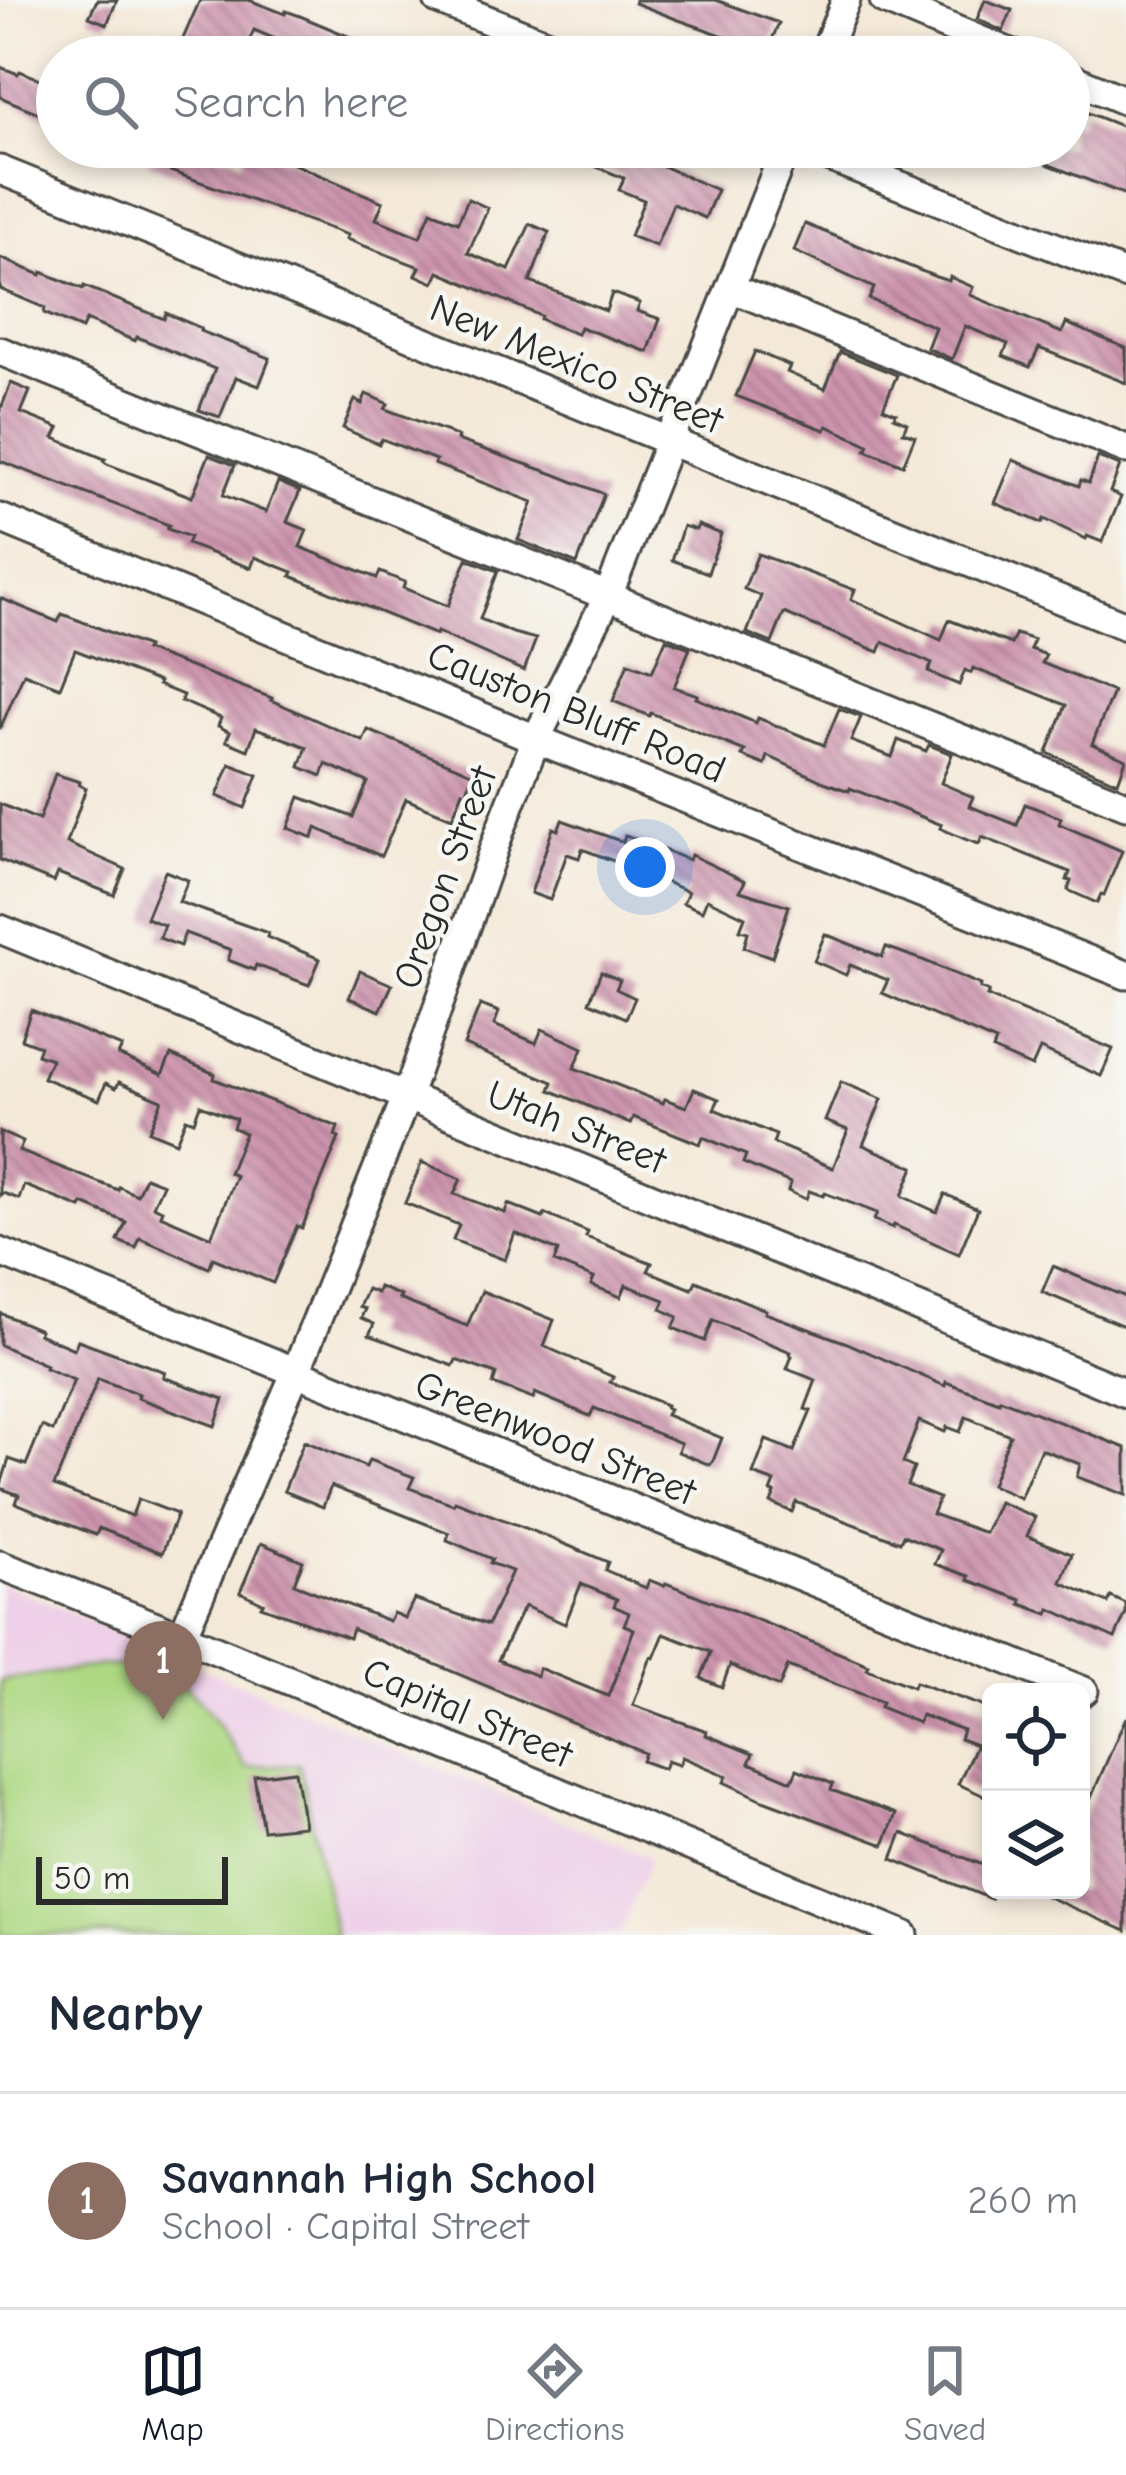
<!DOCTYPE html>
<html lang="en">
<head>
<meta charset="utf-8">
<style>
	body { margin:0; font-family:"Comic Neue",sans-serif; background:#f6f6f7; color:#1f2937 }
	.controls { position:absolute; right:36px; bottom:36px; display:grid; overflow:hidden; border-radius:18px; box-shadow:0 6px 18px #0003 }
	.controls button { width:108px; height:108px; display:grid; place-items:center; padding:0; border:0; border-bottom:3px solid #e0e1e3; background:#fff; color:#1f2937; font:60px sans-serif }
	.scale { position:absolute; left:36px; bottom:30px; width:192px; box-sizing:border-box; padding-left:12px; border:6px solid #2b2b2b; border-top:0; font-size:33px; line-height:42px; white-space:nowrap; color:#2b2b2b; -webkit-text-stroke:9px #f6f6f2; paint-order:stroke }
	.you { position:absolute; left:645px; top:867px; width:42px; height:42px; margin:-30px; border:9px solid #fff; border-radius:50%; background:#1a73e8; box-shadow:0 0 0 18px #1a73e833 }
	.badge { display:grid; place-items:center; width:78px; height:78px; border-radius:50%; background:#111827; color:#fff; font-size:39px; font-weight:700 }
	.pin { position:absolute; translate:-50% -99px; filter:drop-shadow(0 3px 6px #0008) }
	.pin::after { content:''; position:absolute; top:63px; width:42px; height:36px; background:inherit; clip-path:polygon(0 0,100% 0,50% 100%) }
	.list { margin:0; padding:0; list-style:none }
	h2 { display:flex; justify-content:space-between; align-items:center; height:156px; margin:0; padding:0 48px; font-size:51px }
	h2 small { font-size:39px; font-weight:400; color:#747a83 }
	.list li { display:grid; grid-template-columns:78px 1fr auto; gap:36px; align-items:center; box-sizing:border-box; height:216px; padding:0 48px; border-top:3px solid #e0e1e3 }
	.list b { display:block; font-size:45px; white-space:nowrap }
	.list p { margin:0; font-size:39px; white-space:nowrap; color:#747a83 }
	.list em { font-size:39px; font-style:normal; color:#747a83 }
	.icon { flex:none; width:66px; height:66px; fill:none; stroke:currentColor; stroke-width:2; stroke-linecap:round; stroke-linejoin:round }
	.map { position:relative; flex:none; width:1126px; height:1935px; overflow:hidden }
	.search { position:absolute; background:#fff; box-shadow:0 6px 18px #0003; left:36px; right:36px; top:36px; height:132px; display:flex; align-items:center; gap:30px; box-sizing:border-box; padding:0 42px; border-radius:66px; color:#747a83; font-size:45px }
	.sheet { height:372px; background:#fff }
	nav { display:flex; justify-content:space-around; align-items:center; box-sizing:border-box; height:168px; border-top:3px solid #e0e1e3; background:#fff; font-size:33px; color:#747a83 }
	nav a { display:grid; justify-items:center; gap:6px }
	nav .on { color:#111827 }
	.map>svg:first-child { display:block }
	.built { fill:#eed0e8 }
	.pitch { fill:#aed883; stroke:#6c8257; stroke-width:3 }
	.building { fill:url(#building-back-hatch); fill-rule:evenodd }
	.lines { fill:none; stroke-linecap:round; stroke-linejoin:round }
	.minor-casing { stroke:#494845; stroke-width:33 }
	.minor { stroke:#fff; stroke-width:27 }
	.labels { text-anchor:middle; stroke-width:9; stroke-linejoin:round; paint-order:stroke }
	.street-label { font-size:39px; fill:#2b2b2b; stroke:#f6f6f2 }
</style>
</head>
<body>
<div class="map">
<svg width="1126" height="1935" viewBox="0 0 1126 1935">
	<defs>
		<pattern id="building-back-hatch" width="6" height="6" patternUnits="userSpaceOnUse" patternTransform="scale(3)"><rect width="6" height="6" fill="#cd94ad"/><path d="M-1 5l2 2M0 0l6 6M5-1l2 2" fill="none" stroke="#a7798d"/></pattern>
	</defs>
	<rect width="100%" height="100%" fill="#f6f6f2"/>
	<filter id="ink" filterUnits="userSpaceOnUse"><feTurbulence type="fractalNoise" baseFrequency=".00833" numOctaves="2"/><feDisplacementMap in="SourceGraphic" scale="24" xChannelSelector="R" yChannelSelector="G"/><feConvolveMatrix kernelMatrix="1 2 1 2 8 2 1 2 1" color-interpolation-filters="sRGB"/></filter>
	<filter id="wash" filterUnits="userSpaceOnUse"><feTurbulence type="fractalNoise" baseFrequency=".004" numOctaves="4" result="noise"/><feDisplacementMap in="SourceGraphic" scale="48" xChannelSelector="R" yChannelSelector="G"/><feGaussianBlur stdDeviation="2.7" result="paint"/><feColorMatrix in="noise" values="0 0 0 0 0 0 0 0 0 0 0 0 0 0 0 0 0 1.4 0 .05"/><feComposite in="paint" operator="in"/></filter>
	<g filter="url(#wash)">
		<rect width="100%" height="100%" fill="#f4e9d8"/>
		<path class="built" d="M0,1583L651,1858L619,1935H0Z"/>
		<path class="pitch" d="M103,1665C124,1667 151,1667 171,1677C200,1691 228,1740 246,1767L299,1764L335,1935H0V1681Z"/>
		<g id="blocks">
			<g class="building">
				<path d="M97,0H117L107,24L89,17Z"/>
				<path d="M200,0H249L285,14L286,11L300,16L398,57H318L254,30L242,57H175Z"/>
				<path d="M635,0H716L779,23L767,51L676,19L635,3Z"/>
				<path d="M985,0L1012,10L1003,31L977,19Z"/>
				<path d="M0,67L18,74L20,71L57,86V121L0,97Z"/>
				<path d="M1083,111L1126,128V195L1009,149L1069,147V121L1078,125Z"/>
				<path d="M154,147H196L224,158L225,155L241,162L245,152L250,154L254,147L383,202L376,219L420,237L431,211L458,222L468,199L488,208L468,253L509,270L530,224L549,232L530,282L606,311L612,293L640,303L637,311L660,319L648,352L580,327L577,334L554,325L540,319L541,316L439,272L434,283L416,275L420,267L346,239L348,235L148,163Z"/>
				<path d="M548,147H636L633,153L717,190L705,218L673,204L656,246L630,236L644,200L619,190L624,178Z"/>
				<path d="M805,224L936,277L949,281L950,277L973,287L970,295L1062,333L1066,323L1126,348V383L1039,348L1030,367L1003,356L1008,344L965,326L952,359L927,348L935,327L869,299L874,288L794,251Z"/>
				<path d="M0,258L41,275L42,272L83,289L84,286L164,319L166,313L201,328L200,331L270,358L259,386L236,377L220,417L199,410L215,369L137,337L135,341L86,320L82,329L44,313L45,308L0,289Z"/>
				<path d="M755,351L790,366L787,372L825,389L840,352L897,375L883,408L896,413L894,417L907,423L903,432L915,436L903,465L866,450L869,445L827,426L825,430L736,396Z"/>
				<path d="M11,383L30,391L21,413L59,428L54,438L105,459L103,461L107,464L192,497L209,455L235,465L223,495L266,512L278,482L300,491L287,522L307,530L300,547L377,578L380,572L405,582L403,588L448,606L467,559L498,571L480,619L513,633L536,639L524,671L437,632L436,635L291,576L293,572L255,557L251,568L187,544L190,537L167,529L169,525L0,461V405L2,406Z"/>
				<path d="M366,394L388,404L385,409L445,431L458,437L457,440L554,474L604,494L577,564L518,540L533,502L434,464L436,460L382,439L379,444L343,428L355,400L362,404Z"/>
				<path d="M1098,457L1120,466L1110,492L1121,497L1102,542L1087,536L1086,539L1044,519L1042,523L995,503L1013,460L1079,486L1081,480L1089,483Z"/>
				<path d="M698,525L721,534L708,573L672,560L683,526L696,530Z"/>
				<path d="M758,554L855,590L851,599L941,640L949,620L1011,644L1016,634L1034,640L1030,649L1046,655L1042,663L1113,692L1092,744L1126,759L1118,782L1047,753L1066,705L973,668L971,673L965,670L959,685L928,672L932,664L883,642L879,652L784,613L772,643L747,633L761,596L744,589Z"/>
				<path d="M0,598L58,622L62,614L104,630L147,647L145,650L272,698L271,700L363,741L368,730L460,768L473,774L466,793L463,791L452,818L406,799L381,856L316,828L313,838L288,828L300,797L353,817L368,782L326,764L322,776L300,767L307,747L256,728L248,750L226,741L230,732L218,726L221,718L181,701L183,695L158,685L159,682L75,650L60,687L24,673L0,729Z"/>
				<path d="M666,639L690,648L674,687L698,695L696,698L756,723L758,718L824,745L839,709L861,717L851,741L892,757L898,740L926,751L929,745L952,754L941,783L973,797L969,806L1017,825L1025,804L1061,818L1059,824L1122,851L1104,895L1101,894L1097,903L1068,890L1071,881L1067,880L1070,872L982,837L979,844L965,839L940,828L942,825L850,788L849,791L824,782L768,756L765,765L742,756L745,751L651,713L649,716L613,701L628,663L652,672Z"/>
				<path d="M230,764L258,775L245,808L217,796Z"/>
				<path d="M55,774L80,782L79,785L86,788L67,843L125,869L114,895L58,873L54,882L0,860V804L39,820Z"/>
				<path d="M562,820L623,842L625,835L689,860L691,855L745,881L740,891L789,906L772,957L744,947L748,932L740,930L745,917L707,899L702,911L683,903L688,892L648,874L582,849L579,858L567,854L550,900L531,893L553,828L558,830Z"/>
				<path d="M165,871L188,880L179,902L268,933L267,937L320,959L309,985L256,965L254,970L228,960L231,950L185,933L180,946L159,938L164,925L146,918Z"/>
				<path d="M825,934L882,957L886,947L925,961L981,985L980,988L989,992L987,996L1113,1049L1101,1076L1040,1049L1032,1067L993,1050L996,1042L882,993L888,980L850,965L846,975L814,961Z"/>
				<path d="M360,971L392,985L380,1011L349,998Z"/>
				<path d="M601,972L620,980L616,989L635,998L626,1018L589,1002Z"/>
				<path d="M480,1005L499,1012L494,1025L536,1043L542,1029L583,1048L574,1068L663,1103L665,1099L686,1107L694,1089L719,1099L714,1109L776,1135L773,1143L833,1168L848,1130L825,1121L841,1082L882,1099L863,1145L914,1167L902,1196L937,1212L945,1194L978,1209L959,1254L894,1225L893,1228L874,1220L877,1213L825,1193L823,1196L809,1191L806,1199L788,1191L791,1183L743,1163L746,1155L703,1137L700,1144L633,1117L630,1124L550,1090L553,1082L464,1045Z"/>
				<path d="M31,1010L122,1047L118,1055L162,1075L171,1055L215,1074L214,1079L338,1127L335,1136L339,1138L302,1228L297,1226L273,1283L213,1258L209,1268L140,1238L136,1248L118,1241L126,1222L83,1204L81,1208L24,1185L19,1199L3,1193L0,1196V1132L23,1142L19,1151L118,1190L119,1187L137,1195L145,1177L163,1184L153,1206L162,1210L160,1215L211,1237L236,1176L229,1173L245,1133L233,1128L236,1119L200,1105L194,1121L186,1118L176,1142L149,1131L162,1100L119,1082L116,1088L106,1083L99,1100L43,1078L51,1059L37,1054L40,1046L21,1039Z"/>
				<path d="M422,1162L461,1179L454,1194L505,1213L508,1204L543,1218L545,1214L588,1232L586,1237L652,1263L648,1271L692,1289L696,1281L766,1310L765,1313L847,1343L945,1386L946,1382L999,1402L1000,1399L1126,1448V1495L1077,1477L1080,1464L1041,1449L1020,1498L991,1485L1010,1435L966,1417L960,1432L947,1427L945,1432L919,1421L903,1463L914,1468L907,1485L939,1498L932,1514L985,1533L999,1502L1035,1517L1027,1536L1072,1554L1061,1582L1108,1603L1111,1597L1126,1604V1613L1115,1638L1050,1609L1048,1614L1021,1604L1022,1600L968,1580L969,1576L935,1564L941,1550L903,1535L900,1542L796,1502L792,1512L771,1503L775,1493L771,1492L775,1482L753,1474L766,1440L794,1451L811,1411L805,1409L816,1380L787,1369L792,1356L790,1355L791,1352L713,1320L705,1341L673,1328L678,1317L661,1309L665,1300L626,1285L621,1297L591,1285L594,1278L554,1262L558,1251L515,1233L505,1260L453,1240L459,1225L405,1203Z"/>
				<path d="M1053,1266L1126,1297V1327L1042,1292Z"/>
				<path d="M379,1287L401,1296L399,1299L467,1326L482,1291L554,1320L544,1346L613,1377L610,1382L666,1405L665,1407L669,1409L666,1415L722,1438L713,1461L710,1465L678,1452L681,1443L594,1408L590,1416L535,1393L533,1399L493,1384L496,1374L456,1360L453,1366L369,1335L374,1324L361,1318L365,1309L359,1307L367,1289L377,1293Z"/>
				<path d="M0,1313L40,1330L38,1334L74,1349L78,1340L165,1372L163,1377L224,1399L215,1426L138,1398L139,1394L98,1379L54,1486L132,1516L138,1499L177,1514L162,1553L99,1528L96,1535L57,1520L16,1503L19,1495L0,1488L9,1459L26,1465L42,1426L53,1431L74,1380L45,1368L46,1365L0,1345Z"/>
				<path d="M304,1441L366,1467L369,1460L414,1477L409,1488L453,1504L455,1501L533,1531L608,1562L605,1570L646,1588L649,1580L664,1586L666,1583L869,1665L867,1669L913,1687L915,1682L991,1709V1799L958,1784L976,1745L960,1739L963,1730L921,1715L918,1723L880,1707L882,1702L788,1666L779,1687L730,1665L722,1687L701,1678L711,1652L664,1634L654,1658L651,1657L633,1705L707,1731L706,1735L753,1754L749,1763L792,1781L797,1769L833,1784L831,1790L896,1814L884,1845L763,1800L724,1782L727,1776L682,1757L679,1765L667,1761L664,1769L642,1761L645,1753L352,1629L349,1638L261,1606L263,1603L240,1592L261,1543L303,1561L294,1584L389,1621L393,1613L405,1618L414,1599L488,1625L512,1571L490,1563L492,1559L447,1540L449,1533L331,1486L323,1507L284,1491ZM581,1584L617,1599L614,1606L629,1613L624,1625L634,1629L608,1696L539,1668L537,1676L498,1660L524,1606L565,1624Z"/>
				<path d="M1126,1717V1931L1032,1890H1081V1821Z"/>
				<path d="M295,1771L304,1826L263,1830L254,1776Z"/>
				<path d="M902,1833L991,1868V1899L892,1859Z"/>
			</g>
		</g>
	</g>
	<g filter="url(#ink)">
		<use href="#blocks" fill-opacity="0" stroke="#494845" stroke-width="3"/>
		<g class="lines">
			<defs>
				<g id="minor">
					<path d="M438,0L580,57"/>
					<path d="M884,0L1020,57"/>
					<path d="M823,57L846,0"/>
					<path d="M1069,77L1126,101"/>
					<path d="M803,147L1126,275"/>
					<path d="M0,170L1126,626"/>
					<path d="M731,288L1126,449"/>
					<path d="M0,351L1126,805"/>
					<path d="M0,518L536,739L1126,975"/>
					<path d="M0,929L1126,1393"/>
					<path d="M0,1252L1084,1691"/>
					<path d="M0,1565L182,1636L904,1935"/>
					<path d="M182,1636L295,1374L406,1098L500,831L536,739L608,596L786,147"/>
				</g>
			</defs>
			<use href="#minor" class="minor-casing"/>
			<use href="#minor" class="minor"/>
		</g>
	</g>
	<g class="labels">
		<g class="street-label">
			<text transform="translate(577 363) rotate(22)" y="14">New Mexico Street</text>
			<text transform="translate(577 711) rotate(22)" y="14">Causton Bluff Road</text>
			<text transform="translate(444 877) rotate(-70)" y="14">Oregon Street</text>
			<text transform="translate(577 1126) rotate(22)" y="14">Utah Street</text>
			<text transform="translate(556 1437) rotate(22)" y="14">Greenwood Street</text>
			<text transform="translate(468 1712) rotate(23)" y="14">Capital Street</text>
		</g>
	</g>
</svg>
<div class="controls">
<button><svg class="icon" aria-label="locate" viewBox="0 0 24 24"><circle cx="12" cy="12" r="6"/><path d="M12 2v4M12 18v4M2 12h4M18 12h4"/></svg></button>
<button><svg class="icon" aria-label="layers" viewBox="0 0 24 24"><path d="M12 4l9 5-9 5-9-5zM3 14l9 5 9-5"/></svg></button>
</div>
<div class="scale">50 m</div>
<div class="you"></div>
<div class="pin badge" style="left:163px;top:1720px;background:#8d6e63">1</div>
<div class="search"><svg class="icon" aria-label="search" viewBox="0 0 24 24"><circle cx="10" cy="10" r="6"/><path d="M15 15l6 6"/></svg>Search here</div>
</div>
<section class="sheet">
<h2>Nearby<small></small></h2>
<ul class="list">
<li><span class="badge" style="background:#8d6e63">1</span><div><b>Savannah High School</b><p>School · Capital Street</p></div><em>260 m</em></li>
</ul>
</section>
<nav>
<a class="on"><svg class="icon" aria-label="map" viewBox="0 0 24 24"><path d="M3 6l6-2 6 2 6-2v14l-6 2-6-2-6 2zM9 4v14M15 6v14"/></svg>Map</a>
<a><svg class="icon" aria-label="directions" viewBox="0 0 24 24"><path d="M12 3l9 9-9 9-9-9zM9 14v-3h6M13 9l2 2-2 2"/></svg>Directions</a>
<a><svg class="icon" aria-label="saved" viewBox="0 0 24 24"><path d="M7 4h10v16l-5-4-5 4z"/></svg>Saved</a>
</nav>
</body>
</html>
